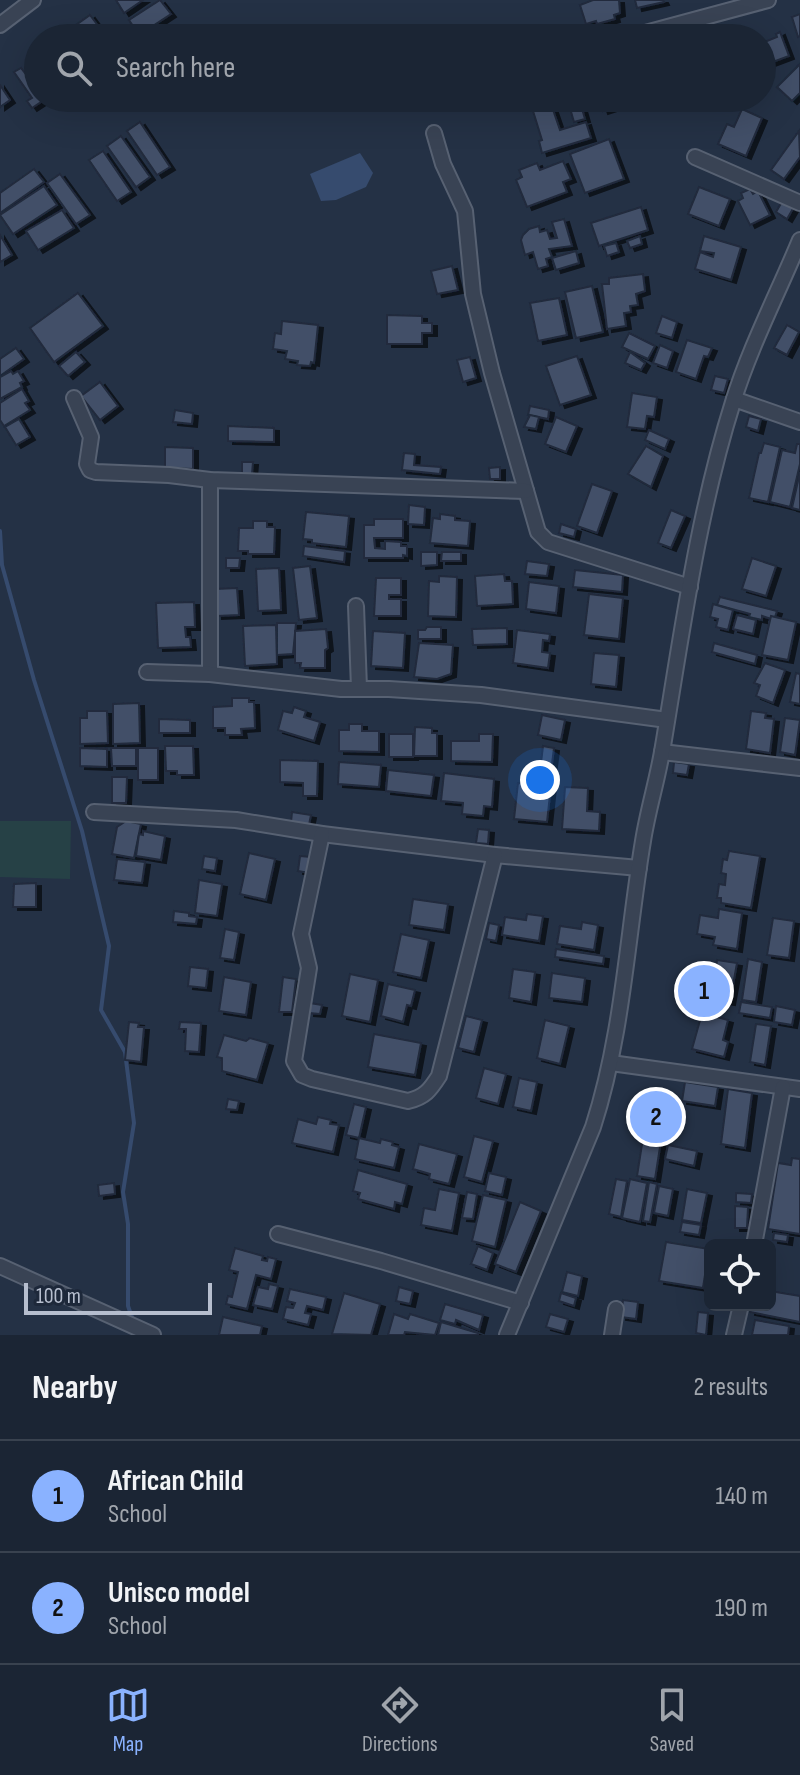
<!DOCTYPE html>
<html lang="en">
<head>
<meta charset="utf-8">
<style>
	body { margin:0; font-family:"Sofia Sans Condensed",sans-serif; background:#283140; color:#f1f3f6 }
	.controls { position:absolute; right:24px; bottom:24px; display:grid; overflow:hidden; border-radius:12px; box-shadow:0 8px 32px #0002 }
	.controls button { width:72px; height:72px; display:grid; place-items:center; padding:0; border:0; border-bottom:2px solid #39424f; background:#1b2534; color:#f1f3f6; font:40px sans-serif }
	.scale { position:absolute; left:24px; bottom:20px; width:188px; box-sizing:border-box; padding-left:8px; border:4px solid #b6bece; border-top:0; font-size:22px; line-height:28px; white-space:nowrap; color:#b6bece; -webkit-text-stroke:6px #1d283a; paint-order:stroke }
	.you { position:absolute; left:540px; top:780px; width:28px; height:28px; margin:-20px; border:6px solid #fff; border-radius:50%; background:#1a73e8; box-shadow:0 0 0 12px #1a73e833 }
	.badge { display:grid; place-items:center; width:52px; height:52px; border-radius:50%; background:#8ab2ff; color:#111; font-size:26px; font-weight:700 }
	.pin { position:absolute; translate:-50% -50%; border:4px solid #fff; box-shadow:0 2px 8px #0006 }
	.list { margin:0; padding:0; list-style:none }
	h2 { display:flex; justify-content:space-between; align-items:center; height:104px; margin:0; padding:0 32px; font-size:34px }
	h2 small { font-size:26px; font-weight:400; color:#a0a5ac }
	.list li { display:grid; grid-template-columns:52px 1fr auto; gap:24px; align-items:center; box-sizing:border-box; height:112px; padding:0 32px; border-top:2px solid #39424f }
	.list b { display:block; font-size:30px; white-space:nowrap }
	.list p { margin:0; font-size:26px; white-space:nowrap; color:#a0a5ac }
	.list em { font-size:26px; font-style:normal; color:#a0a5ac }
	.icon { flex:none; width:44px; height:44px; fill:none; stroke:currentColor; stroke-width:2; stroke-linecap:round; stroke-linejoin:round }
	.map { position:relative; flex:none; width:800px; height:1335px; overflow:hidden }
	.search { position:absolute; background:#1b2534; box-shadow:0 8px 32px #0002; left:24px; right:24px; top:24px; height:88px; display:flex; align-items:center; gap:20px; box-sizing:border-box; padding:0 28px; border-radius:44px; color:#a0a5ac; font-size:30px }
	.sheet { height:328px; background:#1b2534 }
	nav { display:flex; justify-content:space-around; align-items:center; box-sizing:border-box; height:112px; border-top:2px solid #39424f; background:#1b2534; font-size:22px; color:#a0a5ac }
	nav a { display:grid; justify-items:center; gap:4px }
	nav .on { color:#8ab2ff }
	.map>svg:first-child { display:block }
	.green { fill:#264146 }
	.water { fill:#364b6e }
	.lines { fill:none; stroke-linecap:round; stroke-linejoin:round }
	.stream { stroke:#364b6e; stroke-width:4 }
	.building { fill:#435067; stroke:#202a3c; stroke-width:2; filter:url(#shadow) }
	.minor-casing { stroke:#576172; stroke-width:18 }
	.minor { stroke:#394354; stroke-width:14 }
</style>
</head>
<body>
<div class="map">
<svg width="800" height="1335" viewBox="0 0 800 1335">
	<defs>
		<filter id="shadow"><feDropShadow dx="5" dy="3" stdDeviation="0" flood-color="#0009"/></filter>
	</defs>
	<rect width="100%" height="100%" fill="#243145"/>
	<path class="green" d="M0,821H71L70,879L0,877Z"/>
	<path class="water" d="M360,153L373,173L366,187L336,200L321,201L310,174Z"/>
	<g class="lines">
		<path class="stream" d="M0,531L2,565L34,680L82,831L109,946L101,1010L125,1052L134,1123L123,1192L128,1224V1306L134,1323"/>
	</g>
	<g class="building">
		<path d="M116,0H143L124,13Z"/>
		<path d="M160,0L171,14L139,35L129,20Z"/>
		<path d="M619,0L620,13L614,15L615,19L597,24L596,21L586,24L580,5L593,0Z"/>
		<path d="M635,0H663L664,2L637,8Z"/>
		<path d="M800,14V36L798,37L792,17Z"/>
		<path d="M90,15L105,35L101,38H66L72,34L69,30Z"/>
		<path d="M780,32L789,56L762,66V43L777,37L776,34Z"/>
		<path d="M800,64V93L792,101L777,87Z"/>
		<path d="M21,68L25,73L30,69L38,74V98L44,100L32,108L27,101L32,98L14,72Z"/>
		<path d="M0,85L10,100L0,107Z"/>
		<path d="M529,98H549L560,130L586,122L591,138L542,153L539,141L542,140Z"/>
		<path d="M567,98H579L585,119L574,122Z"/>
		<path d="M599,98H642L643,100L624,105L622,101L614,104L615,107L603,111Z"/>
		<path d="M742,109L762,118L746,156L718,144L727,124L734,127Z"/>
		<path d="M140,122L170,167L157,175L127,131Z"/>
		<path d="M799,131L800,157L784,179L771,170Z"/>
		<path d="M121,136L150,177L136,187L107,146Z"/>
		<path d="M609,139L624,179L585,193L570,154Z"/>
		<path d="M103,151L131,192L117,201L89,160Z"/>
		<path d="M563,161L571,179L563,182L567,192L527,207L516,180L522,177L519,170L537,163L540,170Z"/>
		<path d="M34,169L44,182L0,213V193Z"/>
		<path d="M60,174L90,215L76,224L47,183Z"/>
		<path d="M44,186L57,205L13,234L0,215Z"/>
		<path d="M699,187L730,199L719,226L688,214Z"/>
		<path d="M750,189L753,194L758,191L770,215L750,225L738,201L743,198L741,193Z"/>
		<path d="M783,200L794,207L787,219L776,212Z"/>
		<path d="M641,207L648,230L599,246L591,223Z"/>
		<path d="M62,210L74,228L38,250L26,231Z"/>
		<path d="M564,219L572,246L549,249L552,257L546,259L548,266L538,269L533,252L525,255L521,240L523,235L529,229L539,226L540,232L547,230L550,239L557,238L552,222Z"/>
		<path d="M0,235L12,255L0,262Z"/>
		<path d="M640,236L642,244L630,248L627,241Z"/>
		<path d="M704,236L741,247L731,280L695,269L700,252L713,257L714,253L700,251Z"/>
		<path d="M616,243L619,252L607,256L604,246Z"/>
		<path d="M576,251L579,263L556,270L552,258Z"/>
		<path d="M452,266L458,290L437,294L431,271Z"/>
		<path d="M643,274L645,291L636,294L638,305L630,306L631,312L624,313L626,326L607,329L602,284H609V278Z"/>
		<path d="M592,286L603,332L576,338L565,292Z"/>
		<path d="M78,293L103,326L54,362L30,328Z"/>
		<path d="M559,298L567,335L538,341L530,303Z"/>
		<path d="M387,315L422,316V323H432V333H422V344H387Z"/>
		<path d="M662,316L677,322L672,338L656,333Z"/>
		<path d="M282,321L318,325L314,363L311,362L310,366L297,365L298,361L285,359L287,351L273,349L275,333L281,334Z"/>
		<path d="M787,325L799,332L787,355L774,348Z"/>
		<path d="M629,333L655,346L648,359L622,347Z"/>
		<path d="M687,340L712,348L708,357L704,356L696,379L676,372Z"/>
		<path d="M660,345L673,351L667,368L653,363Z"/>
		<path d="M16,348L24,359L0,376V359Z"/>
		<path d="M76,352L85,362L68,376L59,366Z"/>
		<path d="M630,352L645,363L641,370L625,363Z"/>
		<path d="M577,356L591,395L560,405L546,366Z"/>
		<path d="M470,357L476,378L463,382L457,360Z"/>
		<path d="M11,371L13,374L18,371L24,381L20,383L22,387L0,399V377Z"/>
		<path d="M715,376L728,379L724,393L711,390Z"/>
		<path d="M100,382L118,406L100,420L81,396Z"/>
		<path d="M22,389L29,401L25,403L30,410L4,426L0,420V403Z"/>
		<path d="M632,393L657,397L654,417L647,416L645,429L627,427Z"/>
		<path d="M530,406L549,410L548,419L528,415Z"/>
		<path d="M175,410L193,413L192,424L173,422Z"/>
		<path d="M530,415L539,417L536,429L524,427Z"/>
		<path d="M749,416L761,419L758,431L746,427Z"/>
		<path d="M556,417L577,426L566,452L545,444Z"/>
		<path d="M19,419L30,437L16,445L5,427Z"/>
		<path d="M228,426L274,428V442L228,441Z"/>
		<path d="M649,430L669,439L665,449L645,440Z"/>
		<path d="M764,443L780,447L768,502L749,498L759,453H761Z"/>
		<path d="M797,444H800V464L790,507L770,502L782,450L795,453Z"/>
		<path d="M646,446L663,456L651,487L628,474Z"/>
		<path d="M165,447L193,448V469L165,468Z"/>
		<path d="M404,453L415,454L414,465L441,467L440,474L402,470Z"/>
		<path d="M242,462H253L252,474H242Z"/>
		<path d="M500,467V479H490L489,468Z"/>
		<path d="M800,472V510L792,508Z"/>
		<path d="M592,484L612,491L597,533L577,526Z"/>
		<path d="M409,505L425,507L424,525L408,524Z"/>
		<path d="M671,510L685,516L671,548L658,543Z"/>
		<path d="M306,512L349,516L346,547L312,543V540L303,539Z"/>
		<path d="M440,514L455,516V520L470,521L468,546L430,543L433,518L440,519Z"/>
		<path d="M374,519H403V538H374L375,548L385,549V541L401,542V546H407V556L403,555V558H364V525H374Z"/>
		<path d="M253,521H267V527H275L274,554H248V551H238L239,528H253Z"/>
		<path d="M561,524L576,529L574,537L559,533Z"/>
		<path d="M304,546L345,551L344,562L303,556Z"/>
		<path d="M421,552H437V565L421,566Z"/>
		<path d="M442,552H461V561H441Z"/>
		<path d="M226,558H240L239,568H226Z"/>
		<path d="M752,558L776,566L766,596L742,589Z"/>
		<path d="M527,561L549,564L547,576L525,574Z"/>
		<path d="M310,566L317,618L299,620L293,568Z"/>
		<path d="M279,568L281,610L258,611L256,569Z"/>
		<path d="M575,570L623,575L622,592L573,587Z"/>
		<path d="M504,574L505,581H512L513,604L477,606L475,576Z"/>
		<path d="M439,576L457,577L456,617L428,616L429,581L439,582Z"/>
		<path d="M376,578H401V595H389V599H401V616H374Z"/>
		<path d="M529,582L559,586L556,613L526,609Z"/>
		<path d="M237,588L239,615L217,616L215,589Z"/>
		<path d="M589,594L623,598L619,639L584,635Z"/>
		<path d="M720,597L777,611L774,620L762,616V620L749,617L750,614L717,605Z"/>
		<path d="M194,602L195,627H185L186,637H190L191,647L158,648L156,603Z"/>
		<path d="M713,604L733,610L728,630L716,627L718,619L710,617Z"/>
		<path d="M737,615L756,620L753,634L733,629Z"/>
		<path d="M771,616L796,622L788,660L762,655Z"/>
		<path d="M277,623H296L293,654L277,655Z"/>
		<path d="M276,625L277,664L245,666L243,626Z"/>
		<path d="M427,627H441V639H418V630H425Z"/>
		<path d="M507,628V644L473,645L472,629Z"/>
		<path d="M326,629L328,648L325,650V668H300L301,663H295V631Z"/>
		<path d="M517,630L550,634L549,641L543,640L542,652L550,653L548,668L513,663Z"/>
		<path d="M373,631L405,633L403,668L371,666Z"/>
		<path d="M419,643L453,645L451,674L437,679L414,677Z"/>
		<path d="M714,643L757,655L755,664L712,652Z"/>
		<path d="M594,653L619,655L616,687L591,684Z"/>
		<path d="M765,663L785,670L773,703L756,696L760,685L754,683Z"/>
		<path d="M796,673L800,674V704L790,702Z"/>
		<path d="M232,698H249V702H254L255,728L241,729L242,735H225V728H213V707L232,706Z"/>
		<path d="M139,703L140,743L113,744V704Z"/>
		<path d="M294,707L306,711L304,717L320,722L314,741L278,730L283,711L292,713Z"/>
		<path d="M87,711H107L108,743L80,744V718H87Z"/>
		<path d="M751,711L766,713L765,718L774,719L770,753L746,749Z"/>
		<path d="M542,715L565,720L561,740L538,735Z"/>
		<path d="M785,718L800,720L795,755L780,752Z"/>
		<path d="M159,719L190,720V733H159Z"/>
		<path d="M349,724H362V731H379V752L339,751V730H349Z"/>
		<path d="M415,727L432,728V733H437V756H414Z"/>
		<rect x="389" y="734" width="24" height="23"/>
		<path d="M479,734H493L492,762L451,761V741H479Z"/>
		<path d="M165,746H193L194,775H177V771H166Z"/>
		<path d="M543,746L554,748L551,772L540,771Z"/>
		<path d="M80,748L107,749V767L80,766Z"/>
		<path d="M111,748H136V766H112Z"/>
		<rect x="138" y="748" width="20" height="32"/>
		<path d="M280,760L318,761L317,796H303V783L280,782Z"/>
		<path d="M339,762L381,765L379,787L338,784Z"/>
		<path d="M674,762L689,764L687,775L673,773Z"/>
		<path d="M388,770L434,775L431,796L386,791Z"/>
		<path d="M444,773L494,779L492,807L484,806L483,816L462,814L463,803L441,801Z"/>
		<path d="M112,777H127L126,803H112Z"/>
		<path d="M518,783L551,786L547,822L514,819Z"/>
		<path d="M565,787L588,788L587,811L600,812L599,831L562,829Z"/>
		<path d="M292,812L311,815L309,825L291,822Z"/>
		<path d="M126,821L141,824L134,858L112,854L117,827Z"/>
		<path d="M478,829L489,830L488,844L476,843Z"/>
		<path d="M143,831L165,836L161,860L136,856L139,834L143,835Z"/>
		<path d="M729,851L760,856L751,908L721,903V898H717L719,884L725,885L726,874L721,873L723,859L727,860Z"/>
		<path d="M249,853L275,859L266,900L240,894Z"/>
		<path d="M204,856L217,858L215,871L202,869Z"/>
		<path d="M300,856L311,857L309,873L298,871Z"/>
		<path d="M117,859L145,862L142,883L114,880Z"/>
		<path d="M199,880L222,884L217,916L195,913Z"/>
		<path d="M36,883V907H13L14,884Z"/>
		<path d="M413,899L448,904L444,930L409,925Z"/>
		<path d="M719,909L742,913L737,949L713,945L715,937L697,934L700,915L718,918Z"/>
		<path d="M174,911L189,913V916L197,917L196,924L173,922Z"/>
		<path d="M527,914L543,916L539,941L502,935L505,917L526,920Z"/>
		<path d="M773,918L794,921L789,958L767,955Z"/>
		<path d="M582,922L598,925L594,950L557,944L560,926L581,929Z"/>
		<path d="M489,923L499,925L496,941L486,939Z"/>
		<path d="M225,929L239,932L234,960L220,958Z"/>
		<path d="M401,934L429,940L421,978L393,972Z"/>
		<path d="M556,949L604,956L603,964L555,957Z"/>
		<path d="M748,959L762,962L756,1002L742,1000Z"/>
		<path d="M717,960L737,963L730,1002L711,999Z"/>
		<path d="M190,967L208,969L206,988L188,986Z"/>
		<path d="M513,969L535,972L531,1002L509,998Z"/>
		<path d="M552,973L585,978L582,1002L549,998Z"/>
		<path d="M350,974L378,980L370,1022L342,1016Z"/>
		<path d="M224,977L251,982L246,1015L219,1011Z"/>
		<path d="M283,977L296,979L292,1012H279Z"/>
		<path d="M388,984L415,990L411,1006L407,1005L403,1022L381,1016Z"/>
		<path d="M741,1002L772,1007L770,1018L739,1013Z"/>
		<path d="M310,1003L322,1005L320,1014L309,1013Z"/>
		<path d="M776,1006L795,1010L792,1025L774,1022Z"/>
		<path d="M702,1013L728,1020L723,1040L728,1042L724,1057L692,1049Z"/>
		<path d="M466,1016L482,1020L474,1052L458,1048Z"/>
		<path d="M545,1020L569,1026L560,1064L537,1058Z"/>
		<path d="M129,1022L139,1023L138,1027H144L141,1062L125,1060Z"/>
		<path d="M180,1022L201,1023L199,1052L185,1051L186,1029H179Z"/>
		<path d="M756,1024L771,1026L765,1065L750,1062Z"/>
		<path d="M374,1034L421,1043L415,1075L368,1067Z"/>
		<path d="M224,1035L246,1041L250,1038L268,1043L257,1080L222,1071V1058L217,1057Z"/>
		<path d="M484,1068L506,1074L498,1104L476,1098Z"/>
		<path d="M519,1078L537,1082L531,1111L513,1107Z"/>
		<path d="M685,1082L718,1087L715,1106L682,1101Z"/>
		<path d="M728,1089L752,1093L745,1148L721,1144Z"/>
		<path d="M650,1093L668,1096L655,1179L637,1176Z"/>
		<path d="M228,1099L239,1101L237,1110L226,1109Z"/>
		<path d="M354,1104L366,1107L359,1138L346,1135Z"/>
		<path d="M318,1117L331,1120L330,1124L339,1125L333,1152L292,1143L298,1119L316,1124Z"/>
		<path d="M474,1136L493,1141L482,1182L464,1177Z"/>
		<path d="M359,1138L380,1143L381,1139L393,1142L392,1145L399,1147L394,1168L355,1159Z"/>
		<path d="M419,1144L457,1154L449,1184L429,1179L430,1174L413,1169Z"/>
		<path d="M668,1145L697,1151L694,1166L665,1159Z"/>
		<path d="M792,1158L800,1159V1234L768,1229L778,1163L791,1165Z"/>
		<path d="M358,1170L407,1184L402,1204L395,1202L394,1209L358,1199L360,1193L353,1191Z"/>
		<path d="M489,1173L506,1177L502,1195L485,1191Z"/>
		<path d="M616,1179L627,1181L621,1217L609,1214Z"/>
		<path d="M630,1179L647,1183L640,1222L622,1218Z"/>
		<path d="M649,1182L657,1184L650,1222L643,1221Z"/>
		<path d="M114,1183L115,1194L99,1196L98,1185Z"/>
		<path d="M659,1186L673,1189L668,1216L654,1213Z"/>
		<path d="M439,1189L459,1193L452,1231L421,1225L424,1208L435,1210Z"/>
		<path d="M687,1189L707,1193L701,1223L682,1220Z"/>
		<path d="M467,1192L477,1194L473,1219L462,1218Z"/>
		<path d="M736,1193L752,1194L751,1203L736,1202Z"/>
		<path d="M483,1195L506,1200L495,1247L472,1241Z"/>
		<path d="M520,1202L541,1211L516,1272L495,1264Z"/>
		<path d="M735,1206L748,1207L747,1228H735Z"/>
		<path d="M682,1222L701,1225L699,1235L680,1232Z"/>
		<path d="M774,1233L788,1235L787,1242L773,1240Z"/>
		<path d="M666,1242L709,1249L703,1288L659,1281Z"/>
		<path d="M478,1246L493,1253L487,1270L471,1264Z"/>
		<path d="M235,1248L263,1256L262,1260L267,1261L268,1257L276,1259L271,1279L256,1275L247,1309L226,1304L228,1296L232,1297L238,1272L229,1270Z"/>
		<path d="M567,1272L582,1276L578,1296L562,1292Z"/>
		<path d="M269,1284L278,1286L272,1309L253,1305L258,1287L268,1289Z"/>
		<path d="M399,1287L413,1291L410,1304L396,1301Z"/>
		<path d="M290,1289L326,1297L323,1310L307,1306L305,1313L311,1314L308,1325L283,1319L286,1307L293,1308L295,1303L287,1301Z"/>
		<path d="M770,1291L800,1296V1322L750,1312L751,1305H770Z"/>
		<path d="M344,1293L380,1304L371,1335L332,1334Z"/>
		<path d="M561,1293L576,1298L574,1306L559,1301Z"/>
		<path d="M623,1300L638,1302L636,1319L621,1317Z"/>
		<path d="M445,1304L483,1315L479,1330L456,1320L455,1324L440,1320Z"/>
		<path d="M698,1312L708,1313L706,1335L696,1333Z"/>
		<path d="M394,1314L408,1319L410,1314L439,1323L435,1335L405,1332L404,1335H388Z"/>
		<path d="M550,1314L568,1319L564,1332L546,1327Z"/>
		<path d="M223,1317L262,1326L260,1335H219Z"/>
		<path d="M755,1320L789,1326L788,1335H752Z"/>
		<path d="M441,1322L478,1333V1335H438Z"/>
	</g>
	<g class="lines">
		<defs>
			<g id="minor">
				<path d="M0,25L33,0"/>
				<path d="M638,35L768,0"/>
				<path d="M434,133L443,164L465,211L473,294L492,373L538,532L548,542L690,587"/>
				<path d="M695,157L800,203"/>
				<path d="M74,398L91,437L87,464L90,470L96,472L169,475L210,480L526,491"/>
				<path d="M734,399L800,422"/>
				<path d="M210,480V674"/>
				<path d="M356,606L359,688"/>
				<path d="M147,672L210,674L341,689H389L481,695L667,720"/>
				<path d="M662,752L800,768"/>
				<path d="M94,812L236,820L322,834L495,855L639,868"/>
				<path d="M322,834L301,934L309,968L294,1061L302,1075L312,1079L408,1101C425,1097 430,1090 439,1076L495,855"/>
				<path d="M611,1063L800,1089"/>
				<path d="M278,1234L381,1261L521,1303"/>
				<path d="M754,1245L783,1087"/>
				<path d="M0,1266L153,1335"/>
				<path d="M507,1335L593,1127C623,1034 627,937 643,841C648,809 658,778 663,746C682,632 698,513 733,402C750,347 778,293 800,240"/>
				<path d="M612,1335L616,1309"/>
				<path d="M734,1335L741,1305"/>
			</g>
		</defs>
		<use href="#minor" class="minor-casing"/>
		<use href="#minor" class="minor"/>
	</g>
</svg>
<div class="controls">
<button><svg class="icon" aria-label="locate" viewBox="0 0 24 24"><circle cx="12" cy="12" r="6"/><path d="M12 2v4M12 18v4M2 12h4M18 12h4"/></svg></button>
</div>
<div class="scale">100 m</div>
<div class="you"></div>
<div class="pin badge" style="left:704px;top:991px">1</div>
<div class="pin badge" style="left:656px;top:1117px">2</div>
<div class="search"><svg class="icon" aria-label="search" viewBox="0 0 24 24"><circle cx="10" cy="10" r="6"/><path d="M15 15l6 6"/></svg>Search here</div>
</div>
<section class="sheet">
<h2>Nearby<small>2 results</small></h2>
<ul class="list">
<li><span class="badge">1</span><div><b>African Child</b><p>School</p></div><em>140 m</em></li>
<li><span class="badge">2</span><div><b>Unisco model</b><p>School</p></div><em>190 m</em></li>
</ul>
</section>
<nav>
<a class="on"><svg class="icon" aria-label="map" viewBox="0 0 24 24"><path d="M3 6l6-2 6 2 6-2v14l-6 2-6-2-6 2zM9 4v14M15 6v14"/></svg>Map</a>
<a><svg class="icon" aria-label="directions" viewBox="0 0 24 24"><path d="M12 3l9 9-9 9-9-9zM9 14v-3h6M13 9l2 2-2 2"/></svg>Directions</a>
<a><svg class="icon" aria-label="saved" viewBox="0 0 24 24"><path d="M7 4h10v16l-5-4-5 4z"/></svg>Saved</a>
</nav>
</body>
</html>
